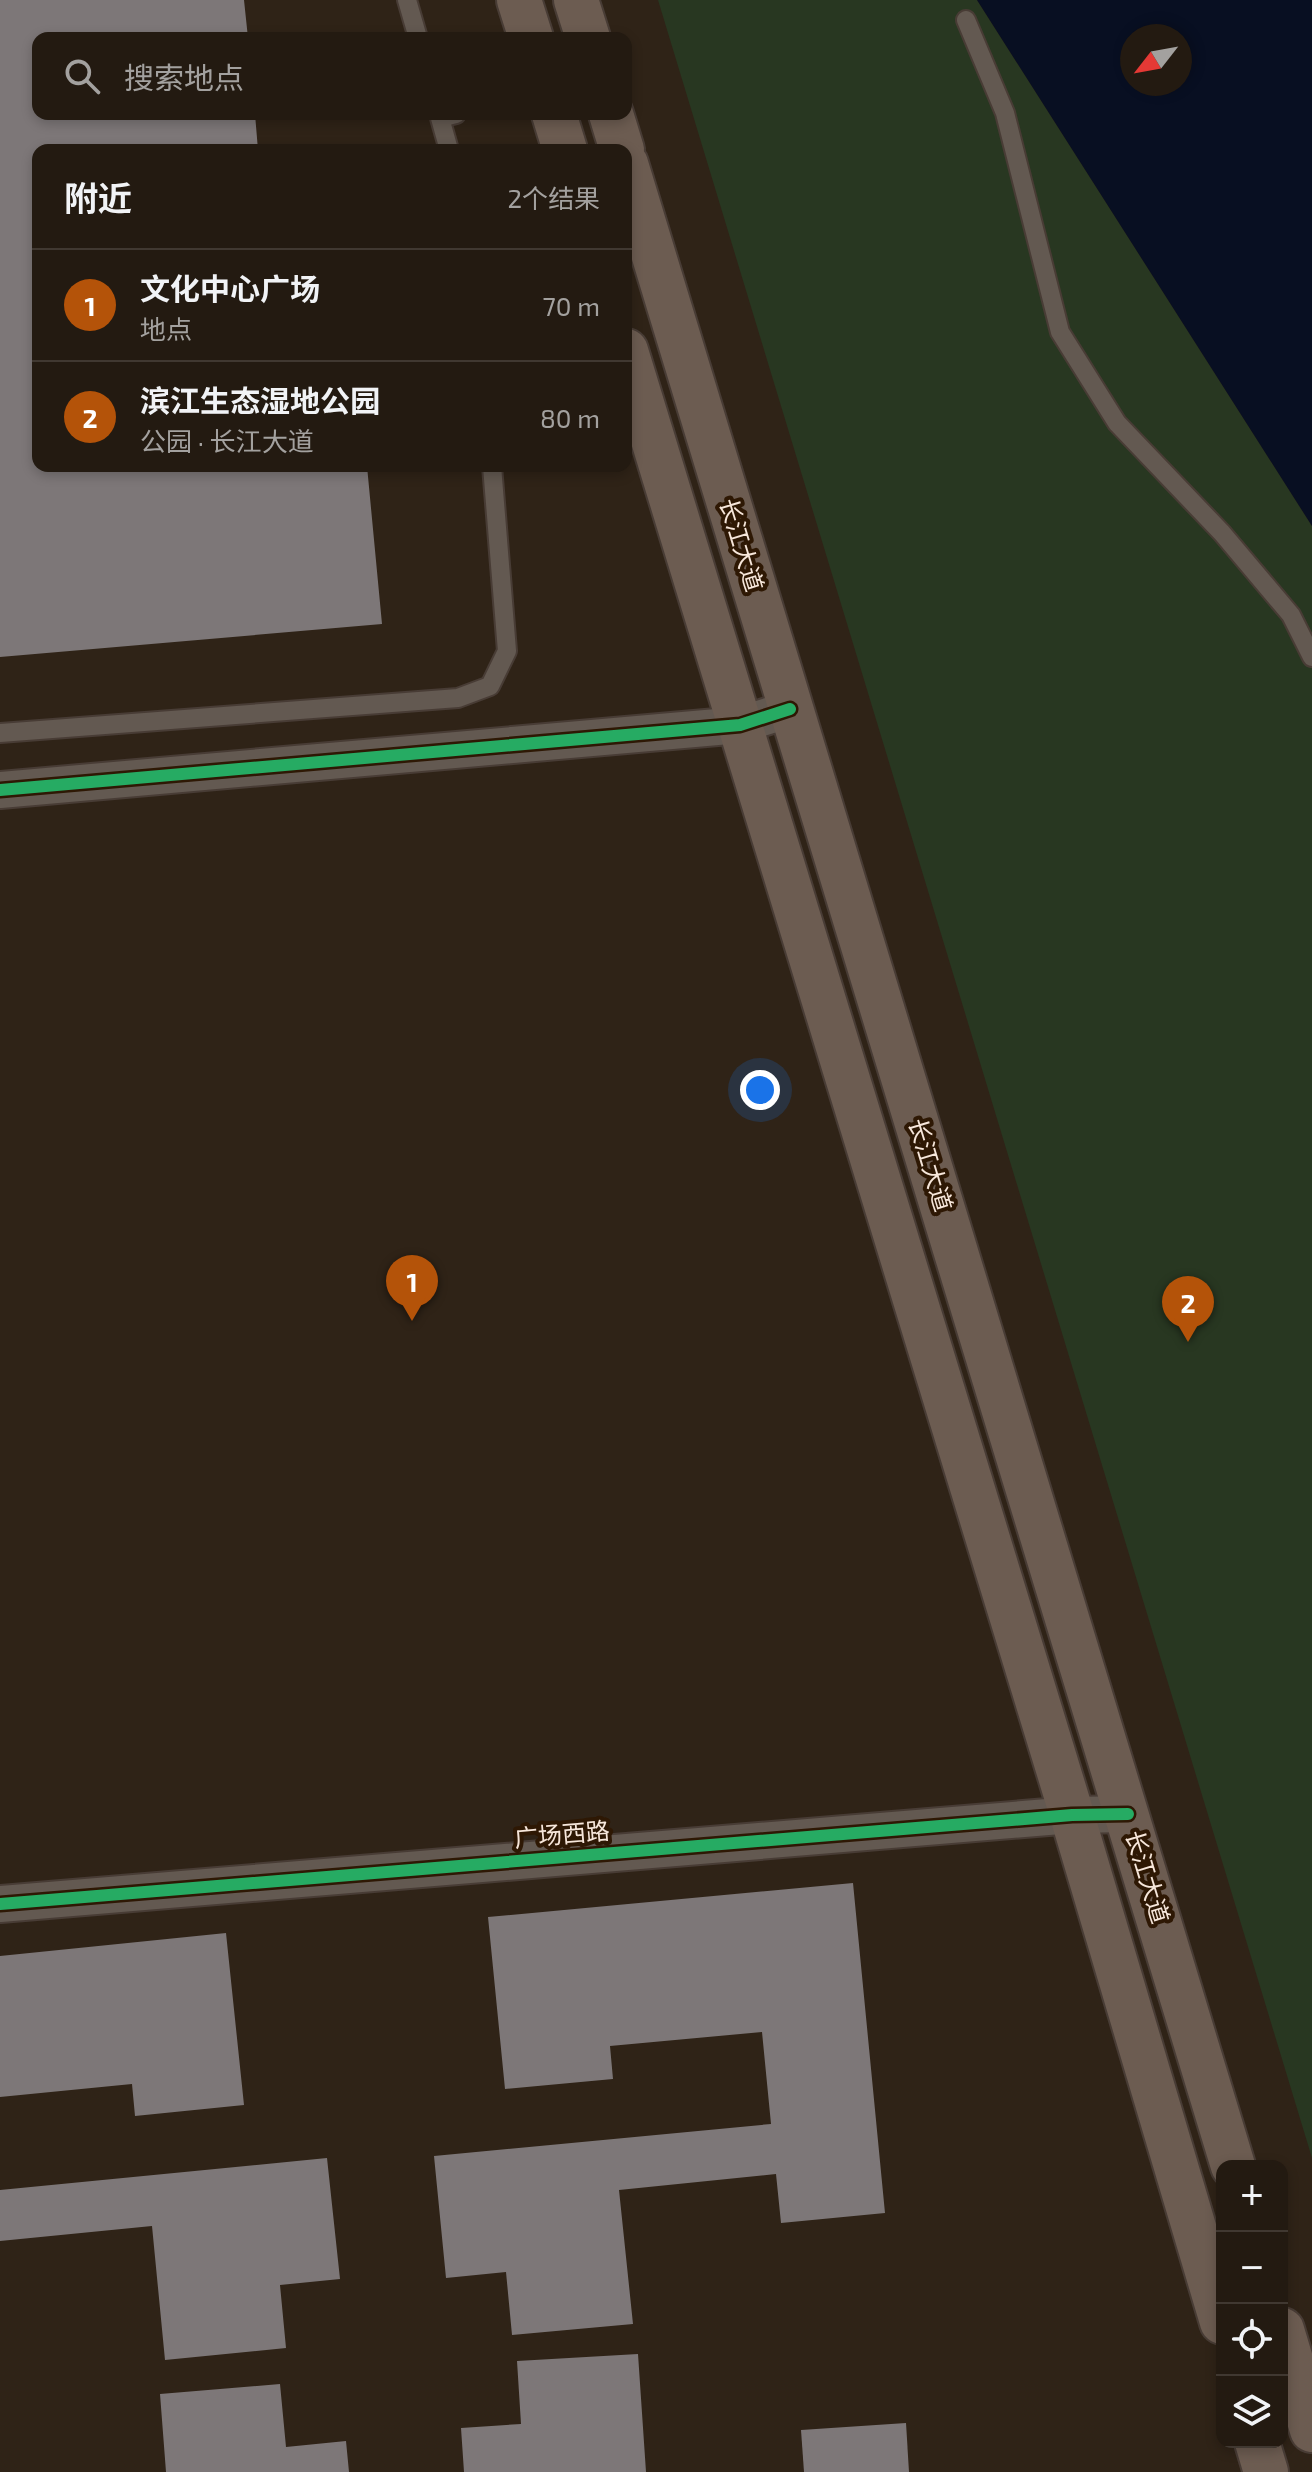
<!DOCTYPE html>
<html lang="zh">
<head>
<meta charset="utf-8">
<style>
	body { margin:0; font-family:"Exo 2","Noto Sans SC",sans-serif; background:#2b231a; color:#f1f3f6 }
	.controls { position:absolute; right:24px; bottom:24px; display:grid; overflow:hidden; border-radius:16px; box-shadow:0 4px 12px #0003 }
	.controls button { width:72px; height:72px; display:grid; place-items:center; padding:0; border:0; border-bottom:2px solid #403831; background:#231a11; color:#f1f3f6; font:40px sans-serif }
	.compass { position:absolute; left:1120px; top:24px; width:72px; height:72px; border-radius:50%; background:#231a11; box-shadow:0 4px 12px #0003; rotate:239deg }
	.you { position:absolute; left:760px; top:1090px; width:28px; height:28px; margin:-20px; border:6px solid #fff; border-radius:50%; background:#1a73e8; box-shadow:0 0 0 12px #1a73e833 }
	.badge { display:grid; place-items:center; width:52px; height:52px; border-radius:50%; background:#b45309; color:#fff; font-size:26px; font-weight:700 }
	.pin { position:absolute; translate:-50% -66px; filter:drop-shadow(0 2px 4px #0008) }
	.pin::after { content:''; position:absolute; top:42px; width:28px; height:24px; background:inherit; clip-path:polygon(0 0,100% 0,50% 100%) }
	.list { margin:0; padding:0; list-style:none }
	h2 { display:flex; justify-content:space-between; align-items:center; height:104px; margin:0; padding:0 32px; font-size:34px }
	h2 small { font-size:26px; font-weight:400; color:#a3a19f }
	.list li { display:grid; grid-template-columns:52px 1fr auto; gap:24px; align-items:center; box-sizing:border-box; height:112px; padding:0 32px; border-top:2px solid #403831 }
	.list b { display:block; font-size:30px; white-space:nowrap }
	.list p { margin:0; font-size:26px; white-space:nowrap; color:#a3a19f }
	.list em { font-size:26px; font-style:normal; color:#a3a19f }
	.icon { flex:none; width:44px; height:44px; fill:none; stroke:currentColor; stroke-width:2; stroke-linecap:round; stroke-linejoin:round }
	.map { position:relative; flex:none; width:1312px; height:2472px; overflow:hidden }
	.search { position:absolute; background:#231a11; box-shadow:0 4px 12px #0003; left:32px; top:32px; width:600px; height:88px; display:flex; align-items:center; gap:20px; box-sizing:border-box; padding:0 28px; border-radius:16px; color:#a3a19f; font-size:30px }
	.panel { position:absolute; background:#231a11; box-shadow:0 4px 12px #0003; left:32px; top:144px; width:600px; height:328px; border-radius:16px }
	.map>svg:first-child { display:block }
	.green { fill:#283721 }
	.water { fill:#080f22; fill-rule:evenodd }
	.building { fill:#7d7778 }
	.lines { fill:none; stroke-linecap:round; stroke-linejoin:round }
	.service-casing { stroke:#483c35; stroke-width:22 }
	.minor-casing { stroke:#483c35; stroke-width:40 }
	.trunk-casing { stroke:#483c35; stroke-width:48 }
	.service { stroke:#635951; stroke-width:18 }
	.minor { stroke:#635951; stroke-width:36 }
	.trunk { stroke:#6c5c51; stroke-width:44 }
	.cycleway-casing { stroke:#2e1804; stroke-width:17 }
	.cycleway { stroke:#26ab63; stroke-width:12 }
	.labels { text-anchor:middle; stroke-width:8; stroke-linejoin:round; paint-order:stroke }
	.street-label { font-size:24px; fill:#f7e7db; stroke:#2e1804 }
</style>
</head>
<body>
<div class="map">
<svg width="1312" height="2472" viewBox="0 0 1312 2472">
	<rect width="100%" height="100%" fill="#2f2317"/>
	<path class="green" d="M658,0H977L1312,526V2158Z"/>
	<path class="water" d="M977,0H1312V526ZM1132,36H1180V84H1132Z"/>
	<g class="building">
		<path d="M0,0H244L248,38H38V114H255L258,150H38V466H367L382,624L0,657Z"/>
		<path d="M853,1883L885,2213L781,2223L776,2174L619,2190L633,2324L512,2335L506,2272L446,2278L434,2156L771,2124L762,2032L610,2046L613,2079L505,2089L488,1917Z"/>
		<path d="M226,1933L244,2105L135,2116L132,2084L0,2097V1956Z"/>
		<path d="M327,2158L340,2279L280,2285L286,2348L165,2360L152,2226L0,2241V2190Z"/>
		<path d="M638,2354L646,2472H464L461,2428L521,2424L517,2361Z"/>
		<path d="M280,2384L286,2447L346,2441L349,2472H166L160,2394Z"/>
		<path d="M906,2423L909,2472H804L801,2430Z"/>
	</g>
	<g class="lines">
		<defs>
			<g id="service">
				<path d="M407,0L418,38"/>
				<path d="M966,20L1005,113L1060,332L1117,423L1222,533L1291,615L1312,657"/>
				<path d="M449,150L440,118L456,114"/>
				<path d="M0,733L458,698L490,686L507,651L492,466"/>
			</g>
			<g id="minor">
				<path d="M0,790L740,725L790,709"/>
				<path d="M0,1904L1072,1815L1128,1814"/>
			</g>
			<g id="trunk">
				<path d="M519,0L531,38"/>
				<path d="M576,0L588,38"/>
				<path d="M554,114L565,150"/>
				<path d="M611,114L622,150"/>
				<path d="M626,164L1233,2166"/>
				<path d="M626,351L1072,1815L1222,2322"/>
				<path d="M1282,2330L1312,2430"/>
				<path d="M1257,2442L1266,2472"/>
			</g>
		</defs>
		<use href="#service" class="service-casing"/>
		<use href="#minor" class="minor-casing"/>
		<use href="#trunk" class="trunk-casing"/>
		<use href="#service" class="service"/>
		<use href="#minor" class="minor"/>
		<use href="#trunk" class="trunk"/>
		<defs>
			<g id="cycleway">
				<path d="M0,790L740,725L790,709"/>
				<path d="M0,1904L1072,1815L1128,1814"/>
			</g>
		</defs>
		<use href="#cycleway" class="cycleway-casing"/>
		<use href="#cycleway" class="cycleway"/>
	</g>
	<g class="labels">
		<g class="street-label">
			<text transform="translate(741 545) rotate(73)" y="8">长江大道</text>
			<text transform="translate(930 1165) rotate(73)" y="8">长江大道</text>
			<text transform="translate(562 1835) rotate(-5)" y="8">广场西路</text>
			<text transform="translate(1147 1877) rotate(73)" y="8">长江大道</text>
		</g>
	</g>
</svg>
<div class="controls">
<button>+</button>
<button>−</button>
<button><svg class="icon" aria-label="locate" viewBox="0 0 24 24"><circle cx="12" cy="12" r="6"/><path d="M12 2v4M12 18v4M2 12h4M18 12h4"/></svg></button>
<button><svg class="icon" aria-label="layers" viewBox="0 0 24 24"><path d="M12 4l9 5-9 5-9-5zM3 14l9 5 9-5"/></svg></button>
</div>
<svg class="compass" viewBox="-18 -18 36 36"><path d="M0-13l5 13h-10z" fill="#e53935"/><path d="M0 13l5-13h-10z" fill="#a3a19f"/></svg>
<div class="you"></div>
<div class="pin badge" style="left:412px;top:1321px">1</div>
<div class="pin badge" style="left:1188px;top:1342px">2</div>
<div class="search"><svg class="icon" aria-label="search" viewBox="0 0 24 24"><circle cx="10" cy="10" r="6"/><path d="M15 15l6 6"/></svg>搜索地点</div>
<section class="panel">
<h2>附近<small>2个结果</small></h2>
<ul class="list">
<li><span class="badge">1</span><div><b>文化中心广场</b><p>地点</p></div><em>70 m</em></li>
<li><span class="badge">2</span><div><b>滨江生态湿地公园</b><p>公园 · 长江大道</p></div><em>80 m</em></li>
</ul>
</section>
</div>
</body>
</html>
